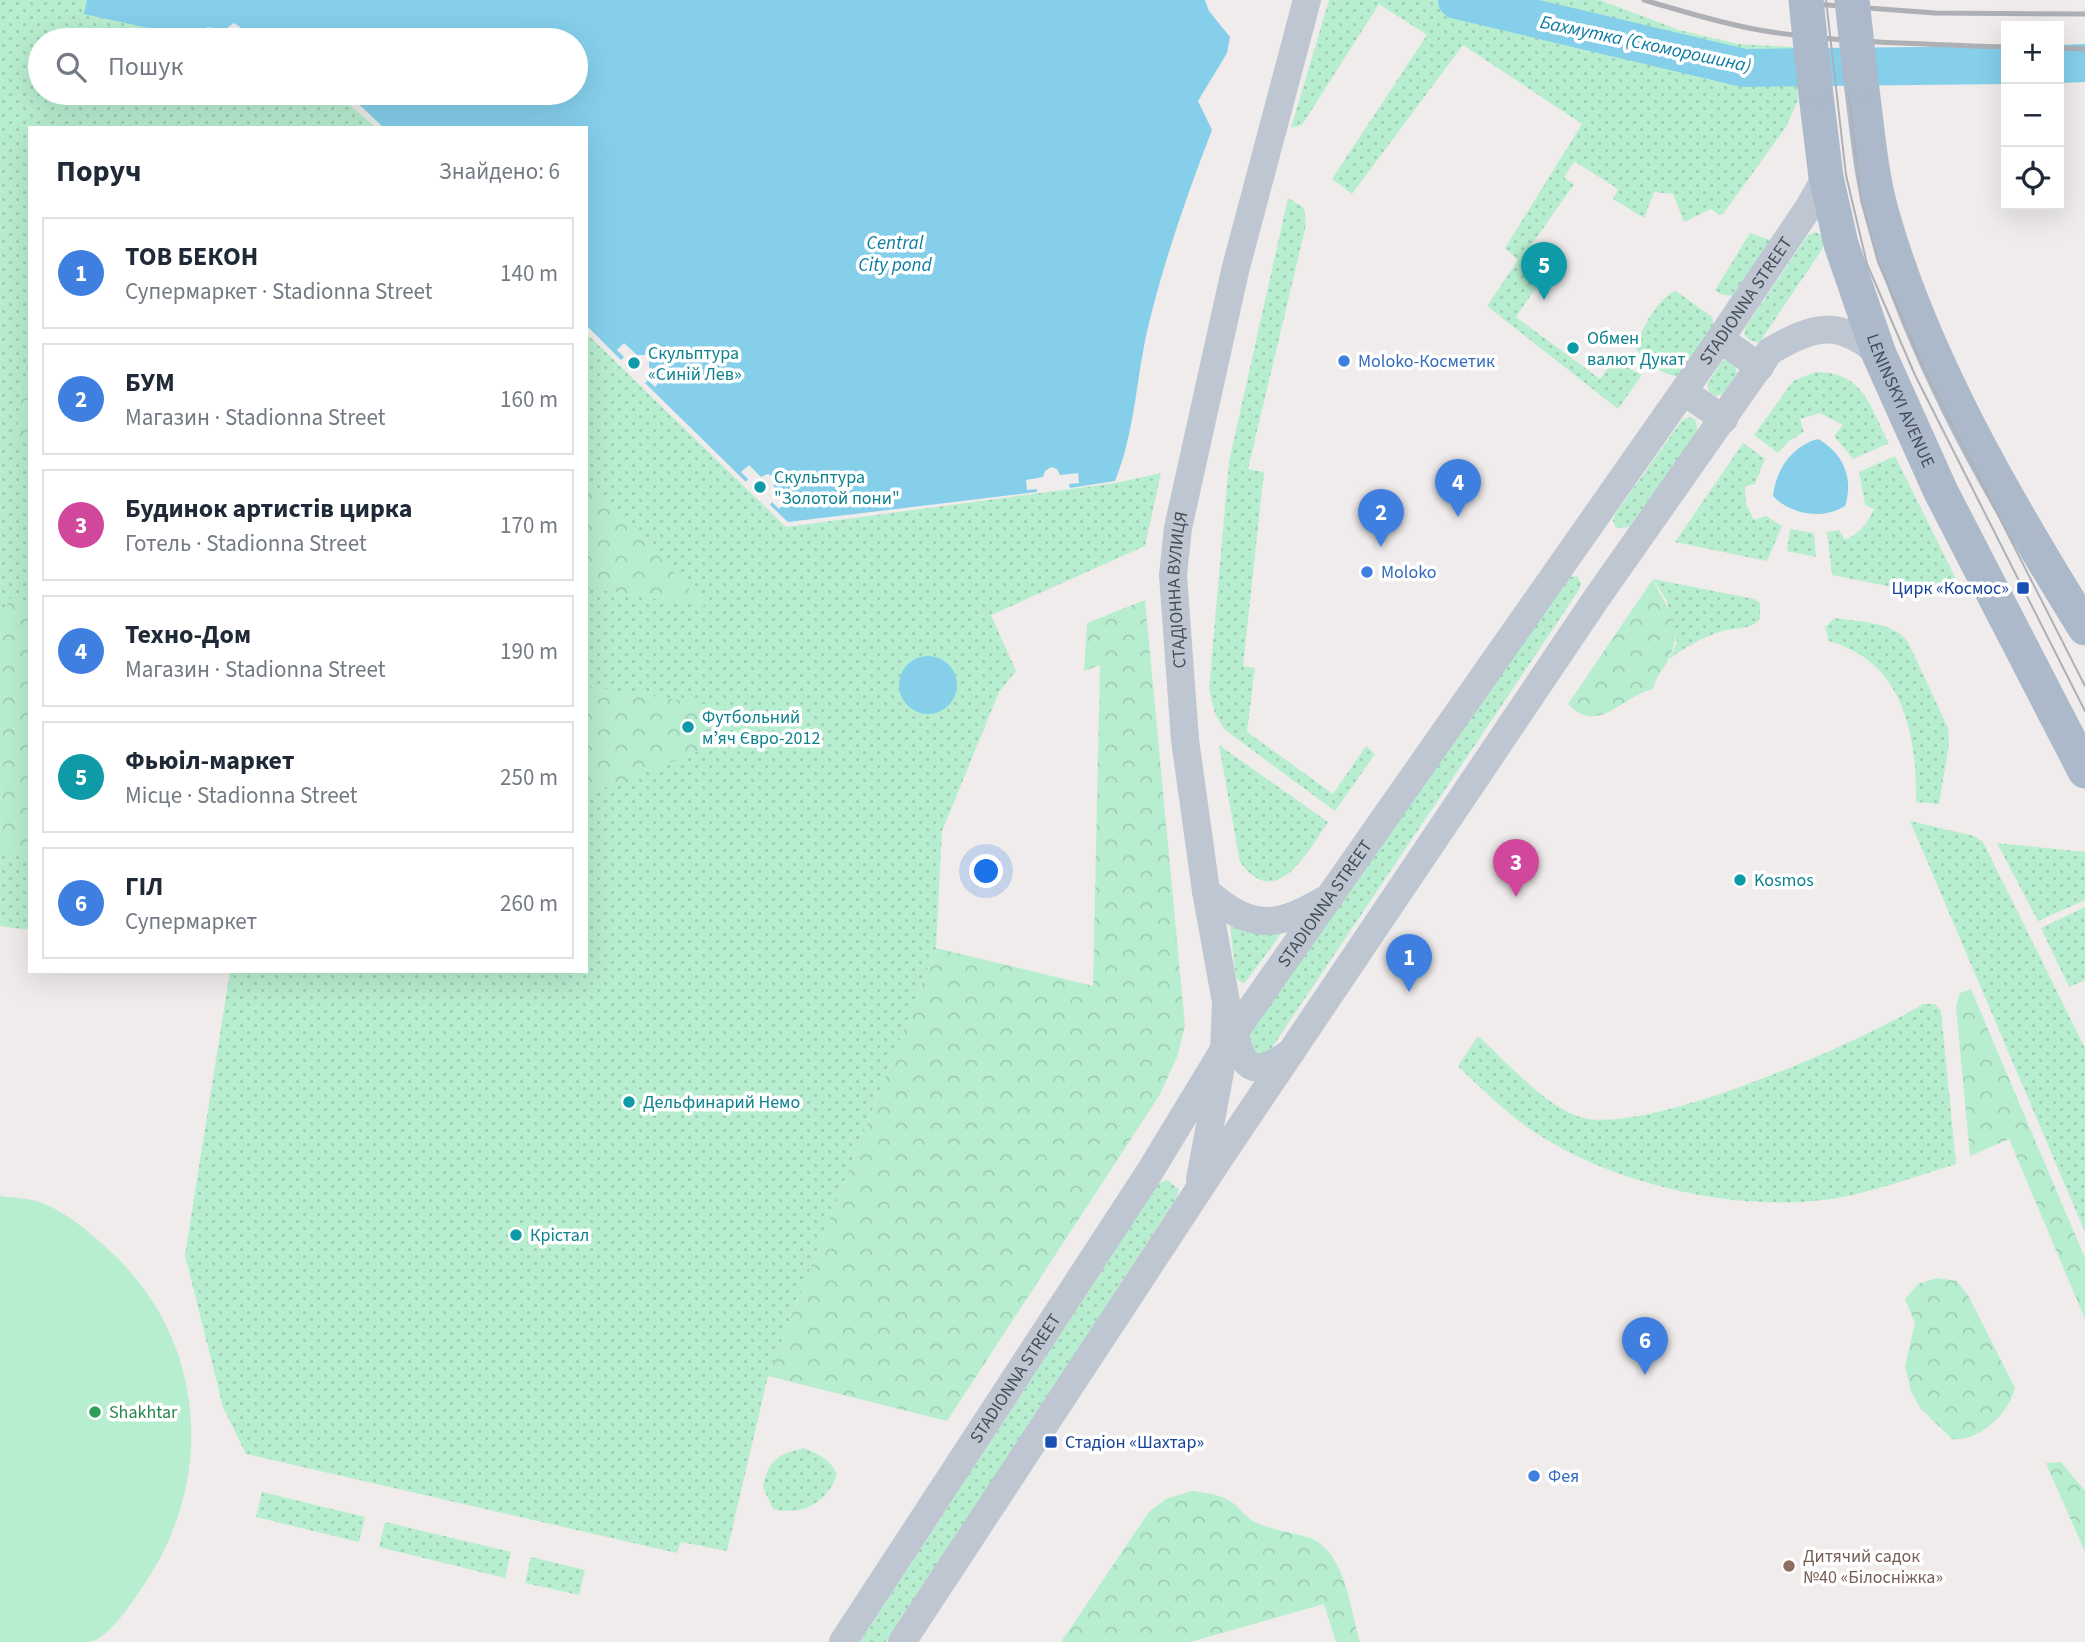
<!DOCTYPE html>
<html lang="uk">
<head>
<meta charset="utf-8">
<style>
	body { margin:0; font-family:"Source Sans 3",sans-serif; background:#f6f6f7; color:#1f2937 }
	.controls { position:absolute; right:21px; top:21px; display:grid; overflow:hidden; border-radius:0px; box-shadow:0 7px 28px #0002 }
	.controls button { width:63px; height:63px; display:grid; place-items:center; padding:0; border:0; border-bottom:2px solid #e0e1e3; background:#fff; color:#1f2937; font:35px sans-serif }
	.you { position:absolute; left:987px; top:872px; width:24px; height:24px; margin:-18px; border:5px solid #fff; border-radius:50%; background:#1a73e8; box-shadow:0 0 0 10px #1a73e833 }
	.badge { display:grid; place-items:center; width:46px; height:46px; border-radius:50%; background:#7c3aed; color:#fff; font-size:23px; font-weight:700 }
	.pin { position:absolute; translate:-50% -58px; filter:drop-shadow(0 2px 4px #0008) }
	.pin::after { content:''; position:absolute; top:37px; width:24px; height:21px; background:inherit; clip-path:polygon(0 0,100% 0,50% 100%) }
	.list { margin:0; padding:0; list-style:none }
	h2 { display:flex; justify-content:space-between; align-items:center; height:91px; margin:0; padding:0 28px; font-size:30px }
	h2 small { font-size:23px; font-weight:400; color:#747a83 }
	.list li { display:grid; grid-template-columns:46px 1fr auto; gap:21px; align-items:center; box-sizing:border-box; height:112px; margin:0 14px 14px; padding:0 14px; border:2px solid #e0e1e3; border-radius:0px }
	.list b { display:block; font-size:26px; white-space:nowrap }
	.list p { margin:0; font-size:23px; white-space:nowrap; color:#747a83 }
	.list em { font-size:23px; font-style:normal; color:#747a83 }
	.icon { flex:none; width:38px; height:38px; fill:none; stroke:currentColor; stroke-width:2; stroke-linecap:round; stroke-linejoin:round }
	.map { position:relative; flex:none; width:2085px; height:1642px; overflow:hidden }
	.search { position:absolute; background:#fff; box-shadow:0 7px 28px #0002; left:28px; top:28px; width:560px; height:77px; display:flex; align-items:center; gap:18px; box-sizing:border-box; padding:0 24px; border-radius:38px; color:#747a83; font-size:26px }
	.panel { position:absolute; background:#fff; box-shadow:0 7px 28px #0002; left:28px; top:126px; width:560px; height:847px; border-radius:0px }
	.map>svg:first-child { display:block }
	.grass { fill:url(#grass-dots) }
	.forest { fill:url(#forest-crowns) }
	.pitch { fill:#b8eed0 }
	.water { fill:#85cfeb }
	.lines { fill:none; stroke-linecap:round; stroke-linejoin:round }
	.river { stroke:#85cfeb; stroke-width:38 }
	.tertiary { stroke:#bec7d1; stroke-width:28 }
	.primary { stroke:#abb9cb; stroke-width:35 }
	.tram { stroke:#aeb0b6; stroke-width:2 }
	.rail { stroke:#aeb0b6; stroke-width:5 }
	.primary-bridge { stroke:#abb9cb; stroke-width:35 }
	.culture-dot { fill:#0f9aa8; stroke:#fff; stroke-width:2.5 }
	.shop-dot { fill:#3f7fe0; stroke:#fff; stroke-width:2.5 }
	.transit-dot { fill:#1a4fb4; stroke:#fff; stroke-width:2.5 }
	.leisure-dot { fill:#2e9e5b; stroke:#fff; stroke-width:2.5 }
	.education-dot { fill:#8d6e63; stroke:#fff; stroke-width:2.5 }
	.labels { text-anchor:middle; stroke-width:7; stroke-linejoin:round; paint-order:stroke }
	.street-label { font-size:18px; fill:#444e59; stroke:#fff }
	.culture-label { font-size:18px; fill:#0d838f; stroke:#fff; text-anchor:start }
	.shop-label { font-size:18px; fill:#366cbe; stroke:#fff; text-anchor:start }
	.transit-label { font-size:18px; fill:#164399; stroke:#fff; text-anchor:end }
	.leisure-label { font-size:18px; fill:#27864d; stroke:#fff; text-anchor:start }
	.education-label { font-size:18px; fill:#785e54; stroke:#fff; text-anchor:start }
	.water-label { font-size:19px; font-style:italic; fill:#0c7ba4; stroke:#fff }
</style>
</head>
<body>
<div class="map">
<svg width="2085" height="1642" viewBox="0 0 2085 1642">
	<defs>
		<pattern id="grass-dots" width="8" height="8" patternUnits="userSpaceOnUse" patternTransform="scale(1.75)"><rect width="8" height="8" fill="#b8eed0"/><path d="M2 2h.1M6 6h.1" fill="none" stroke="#9fceb5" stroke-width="1.8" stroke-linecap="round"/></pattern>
		<pattern id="forest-crowns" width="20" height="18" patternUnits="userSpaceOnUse" patternTransform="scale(1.75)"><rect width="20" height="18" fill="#b8eed0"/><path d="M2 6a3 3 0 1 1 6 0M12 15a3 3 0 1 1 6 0" fill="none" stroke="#9fceb5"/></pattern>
	</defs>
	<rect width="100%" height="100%" fill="#efeceb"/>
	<g class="grass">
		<path d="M0,0H87L85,14L208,40H40V93H335L377,128H30V930L0,926Z"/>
		<path d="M1329,0H1600L1679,30L1738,44L1793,47L1798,100L1786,127L1723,214L1719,215L1711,209L1684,222L1673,194L1654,192L1644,218L1613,199L1618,189L1574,161L1564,178L1574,184L1530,247L1546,257L1540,269L1546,273L1516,317L1600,379L1610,366L1619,363L1642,375L1618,409L1487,306L1518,260L1505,248L1582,124L1463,45L1352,194L1332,179L1427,35L1379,4L1302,125L1291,128Z"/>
		<path d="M1288,198L1304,208L1306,225L1248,469L1264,472L1243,666L1255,668L1247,732L1333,794L1366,746L1375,754L1335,811L1225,730L1215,714L1209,689L1229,462Z"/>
		<path d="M1816,232L1823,236V248L1759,343L1749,340L1744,334L1745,328L1808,235Z"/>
		<path d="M1750,233L1770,240V245L1735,296L1723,295L1715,290Z"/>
		<path d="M1676,291L1712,317L1714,324L1683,373L1675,376C1660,373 1644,361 1636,348C1639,332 1659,296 1676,291Z"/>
		<path d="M586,333L786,527L1116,483L1161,473L1145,546L991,615L1016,671L999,692L942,831L936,948L768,1376L727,1551L681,1542L677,1553L246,1454L223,1407L185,1255L230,971H586Z"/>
		<path d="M1727,360L1735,364L1737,374L1723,394L1716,396L1709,392L1707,384L1722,361Z"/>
		<path d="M1815,372C1864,372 1869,405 1889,443L1853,459L1834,436L1843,425L1820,413L1800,419L1804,432L1789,441L1778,453L1754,435L1793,381Z"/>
		<path d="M1689,417L1695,419L1698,431L1629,527L1616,528L1613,520L1616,513L1682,420Z"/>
		<path d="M1743,443L1765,459L1755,484L1745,486L1746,504L1754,520L1766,516L1782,526L1767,561L1675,542Z"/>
		<path d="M1895,456L1956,579L1948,592L1933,595L1832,575L1827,532L1839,530L1845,540C1859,534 1868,523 1874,509L1865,505L1859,472Z"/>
		<path d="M1790,529L1814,533L1816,557L1787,551Z"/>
		<path d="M1577,576L1581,584L1579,590L1267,1055L1256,1057L1246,1033L1569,577Z"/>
		<path d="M1653,579L1754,599L1760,603V619C1750,631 1733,627 1719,632C1701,638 1684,648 1669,659L1677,642L1667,601Z"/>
		<path d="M1835,618C1859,622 1892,621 1908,642L1948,728L1949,744L1939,804L1916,802C1917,733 1903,662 1829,641L1825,627Z"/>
		<path d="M1219,745L1328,822C1308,851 1277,913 1240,862Z"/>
		<path d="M1910,821L1974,836L1983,842L2085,1048V1232Z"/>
		<path d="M1997,843L2085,852V900L2038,921Z"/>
		<path d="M2085,907V980L2069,987L2041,928Z"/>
		<path d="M1230,925L1283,931L1244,984L1236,978Z"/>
		<path d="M1923,1004H1935L1941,1011L1956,1164C1918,1176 1881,1189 1843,1197C1748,1215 1620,1187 1539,1135C1509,1116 1484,1091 1458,1066L1478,1036C1506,1061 1547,1109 1583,1118C1652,1134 1861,1042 1923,1004Z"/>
		<path d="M1167,1180L1179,1189L1177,1197L886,1642H860L1159,1183Z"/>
		<path d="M804,1448C818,1454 830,1459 837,1474C828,1503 802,1516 773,1509L763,1487C768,1460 778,1454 804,1448Z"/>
		<path d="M262,1492L365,1517L359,1542L256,1517Z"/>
		<path d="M385,1522L511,1552L505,1578L379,1547Z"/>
		<path d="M531,1557L585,1570L579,1595L525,1583Z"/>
	</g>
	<g class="forest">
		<path d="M30,350V436L23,435L14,447Z"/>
		<path d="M586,480L707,607L586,588Z"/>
		<path d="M1653,579C1668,614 1687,622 1668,660C1663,671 1656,676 1653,689C1622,696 1598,736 1568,704Z"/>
		<path d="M10,598L30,601V858L0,853V621Z"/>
		<path d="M1145,600L1185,1026L1177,1057L1159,1096L947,1421L768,1376L936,948L1093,986L1100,665L1084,671L1087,623Z"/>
		<path d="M586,686L705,704L715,745L586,795Z"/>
		<path d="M1971,989L2085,1258V1319L2009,1139L1970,1156L1956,1007L1960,993Z"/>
		<path d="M1937,1278L1957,1281L1969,1297L2015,1388C2009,1413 1980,1442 1952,1439L1920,1408L1911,1391L1905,1366L1915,1323L1905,1299L1918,1284Z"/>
		<path d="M2061,1462L2085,1491V1552L2046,1463Z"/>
		<path d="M1192,1491C1206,1493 1221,1494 1233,1503C1240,1509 1245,1516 1253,1521C1270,1530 1292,1532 1310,1538C1345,1551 1351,1611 1360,1642H1336L1324,1604L1190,1642H1061L1149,1512L1166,1499Z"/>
	</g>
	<path class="pitch" d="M0,1196C13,1198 30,1198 42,1203C66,1212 92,1234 111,1252C208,1342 216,1483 141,1589C130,1605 110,1637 90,1642C69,1642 24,1642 0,1642Z"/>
	<g class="water">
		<path d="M87,0H1205L1209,11L1230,37L1227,53L1198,101L1212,130C1188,192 1166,255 1150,319C1136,373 1136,430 1115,481L1070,488L1069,484L1079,483L1078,473L1060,475L1057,469L1051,467L1045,471L1043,477L1026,480L1027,490L1037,489V492L788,522L770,505L772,502L779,509L786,502L774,489V477L768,474L761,477L749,465L741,472L748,479L746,482L645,383L648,380L655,387L661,380L649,367V355H637L624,343L617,350L624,357L621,360L586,325V128H384L347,93H576V40H257L258,36L241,33L240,27L234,23L224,30L207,27L205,37L215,39L205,40L84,14Z"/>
		<path d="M1818,439C1843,453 1854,478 1845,506C1822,520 1792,515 1773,496C1776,469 1792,446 1818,439Z"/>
		<circle cx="928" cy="685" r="29"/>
	</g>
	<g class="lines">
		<g class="river">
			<path d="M1457,0L1744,68L2006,65"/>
			<path d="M2059,64L2085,63"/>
		</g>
		<g class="tertiary">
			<path d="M1720,339L1760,367"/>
			<path d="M1684,392L1724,419"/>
			<path d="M1206,891C1251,930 1274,929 1324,900"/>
			<path d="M1232,1025C1242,1066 1250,1082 1291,1052"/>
			<path id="s1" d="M1200,1179L1224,1050L1226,1002L1206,891L1185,740L1173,575L1178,528L1235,271L1307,0"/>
			<path id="s2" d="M843,1642L1149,1173L1234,1033L1720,339L1809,207L1826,177"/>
			<path d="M902,1642L1217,1162L1596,599L1770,351C1814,326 1838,318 1879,354"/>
		</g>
		<g class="primary">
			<path d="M1861,82C1867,126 1870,172 1882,214C1923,359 2006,501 2085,628"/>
			<path id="s3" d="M1815,87L1826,177L1841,244L1879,354L1941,492L2085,771"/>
		</g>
		<g class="tram">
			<path d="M1826,0L1846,175L1867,264L1915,375L2085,711"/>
			<path d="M1838,0L1861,200L1878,262L1925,371L2085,686"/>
		</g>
		<g class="rail">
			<path d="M1644,0C1682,11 1719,23 1759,30C1837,43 1926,44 2006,47"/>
			<path d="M1814,4L1935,13L2085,14"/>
			<path d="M2059,48L2085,49"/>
		</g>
		<g class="primary-bridge">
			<path d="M1806,0L1815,87"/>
			<path d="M1852,0L1861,82"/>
		</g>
	</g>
	<g class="culture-dot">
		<circle cx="1573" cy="348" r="7"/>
		<circle cx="634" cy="363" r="7"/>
		<circle cx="760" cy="487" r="7"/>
		<circle cx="688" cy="727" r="7"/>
		<circle cx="1740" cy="880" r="7"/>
		<circle cx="629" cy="1102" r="7"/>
		<circle cx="516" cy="1235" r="7"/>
	</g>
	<g class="shop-dot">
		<circle cx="1344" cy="361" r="7"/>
		<circle cx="1367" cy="572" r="7"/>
		<circle cx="1534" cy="1476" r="7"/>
	</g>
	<g class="transit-dot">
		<rect x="2016" y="581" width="14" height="14" rx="3.5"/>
		<rect x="1044" y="1435" width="14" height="14" rx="3.5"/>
	</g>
	<circle class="leisure-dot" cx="95" cy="1412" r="7"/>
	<circle class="education-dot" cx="1789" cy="1566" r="7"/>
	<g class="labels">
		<g class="street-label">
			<text dy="6" stroke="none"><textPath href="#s2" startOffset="1617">STADIONNA STREET</textPath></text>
			<text dy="6" stroke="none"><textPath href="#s3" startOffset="327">LENINSKYI AVENUE</textPath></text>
			<text dy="6" stroke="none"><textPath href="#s1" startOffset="595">СТАДІОННА ВУЛИЦЯ</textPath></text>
			<text dy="6" stroke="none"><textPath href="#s2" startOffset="882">STADIONNA STREET</textPath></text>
			<text dy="6" stroke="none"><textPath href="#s2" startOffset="315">STADIONNA STREET</textPath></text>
		</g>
		<g class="culture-label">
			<text x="1587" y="344">Обмен<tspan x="1587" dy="21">валют Дукат</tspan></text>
			<text x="648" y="359">Скульптура<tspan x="648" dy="21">«Синій Лев»</tspan></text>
			<text x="774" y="483">Скульптура<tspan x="774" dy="21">"Золотой пони"</tspan></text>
			<text x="702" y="723">Футбольний<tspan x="702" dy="21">мʼяч Євро-2012</tspan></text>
			<text x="1754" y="886">Kosmos</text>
			<text x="643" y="1108">Дельфинарий Немо</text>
			<text x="530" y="1241">Крістал</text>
		</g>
		<g class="shop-label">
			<text x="1358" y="367">Moloko-Косметик</text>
			<text x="1381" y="578">Moloko</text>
			<text x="1548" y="1482">Фея</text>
		</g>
		<g class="transit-label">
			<text x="2009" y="594">Цирк «Космос»</text>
			<text x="1065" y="1448" text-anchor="start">Стадіон «Шахтар»</text>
		</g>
		<g class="leisure-label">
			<text x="109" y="1418">Shakhtar</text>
		</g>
		<g class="education-label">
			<text x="1803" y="1562">Дитячий садок<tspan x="1803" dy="21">№40 «Білосніжка»</tspan></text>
		</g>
		<g class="water-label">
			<text transform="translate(1646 43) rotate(12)" y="7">Бахмутка (Скоморошина)</text>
			<text x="895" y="249">Central<tspan x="895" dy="22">City pond</tspan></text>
		</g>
	</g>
</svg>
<div class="controls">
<button>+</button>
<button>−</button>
<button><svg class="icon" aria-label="locate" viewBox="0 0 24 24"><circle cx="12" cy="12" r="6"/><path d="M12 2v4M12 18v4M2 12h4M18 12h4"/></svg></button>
</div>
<div class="you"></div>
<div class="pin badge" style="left:1409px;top:992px;background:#3f7fe0">1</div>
<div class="pin badge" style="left:1381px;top:547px;background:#3f7fe0">2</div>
<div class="pin badge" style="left:1516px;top:897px;background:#d1479c">3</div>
<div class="pin badge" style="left:1458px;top:517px;background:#3f7fe0">4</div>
<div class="pin badge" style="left:1544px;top:300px;background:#0f9aa8">5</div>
<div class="pin badge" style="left:1645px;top:1375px;background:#3f7fe0">6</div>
<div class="search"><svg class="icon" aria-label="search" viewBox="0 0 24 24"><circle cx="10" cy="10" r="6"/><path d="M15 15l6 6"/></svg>Пошук</div>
<section class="panel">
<h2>Поруч<small>Знайдено: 6</small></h2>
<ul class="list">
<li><span class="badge" style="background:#3f7fe0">1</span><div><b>ТОВ БЕКОН</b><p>Супермаркет · Stadionna Street</p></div><em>140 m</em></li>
<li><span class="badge" style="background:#3f7fe0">2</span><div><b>БУМ</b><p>Магазин · Stadionna Street</p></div><em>160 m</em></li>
<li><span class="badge" style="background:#d1479c">3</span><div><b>Будинок артистів цирка</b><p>Готель · Stadionna Street</p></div><em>170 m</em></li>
<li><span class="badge" style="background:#3f7fe0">4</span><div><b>Техно-Дом</b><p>Магазин · Stadionna Street</p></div><em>190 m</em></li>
<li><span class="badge" style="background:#0f9aa8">5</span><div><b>Фьюіл-маркет</b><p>Місце · Stadionna Street</p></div><em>250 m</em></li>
<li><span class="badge" style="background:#3f7fe0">6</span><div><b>ГІЛ</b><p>Супермаркет</p></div><em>260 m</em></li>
</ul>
</section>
</div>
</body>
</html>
